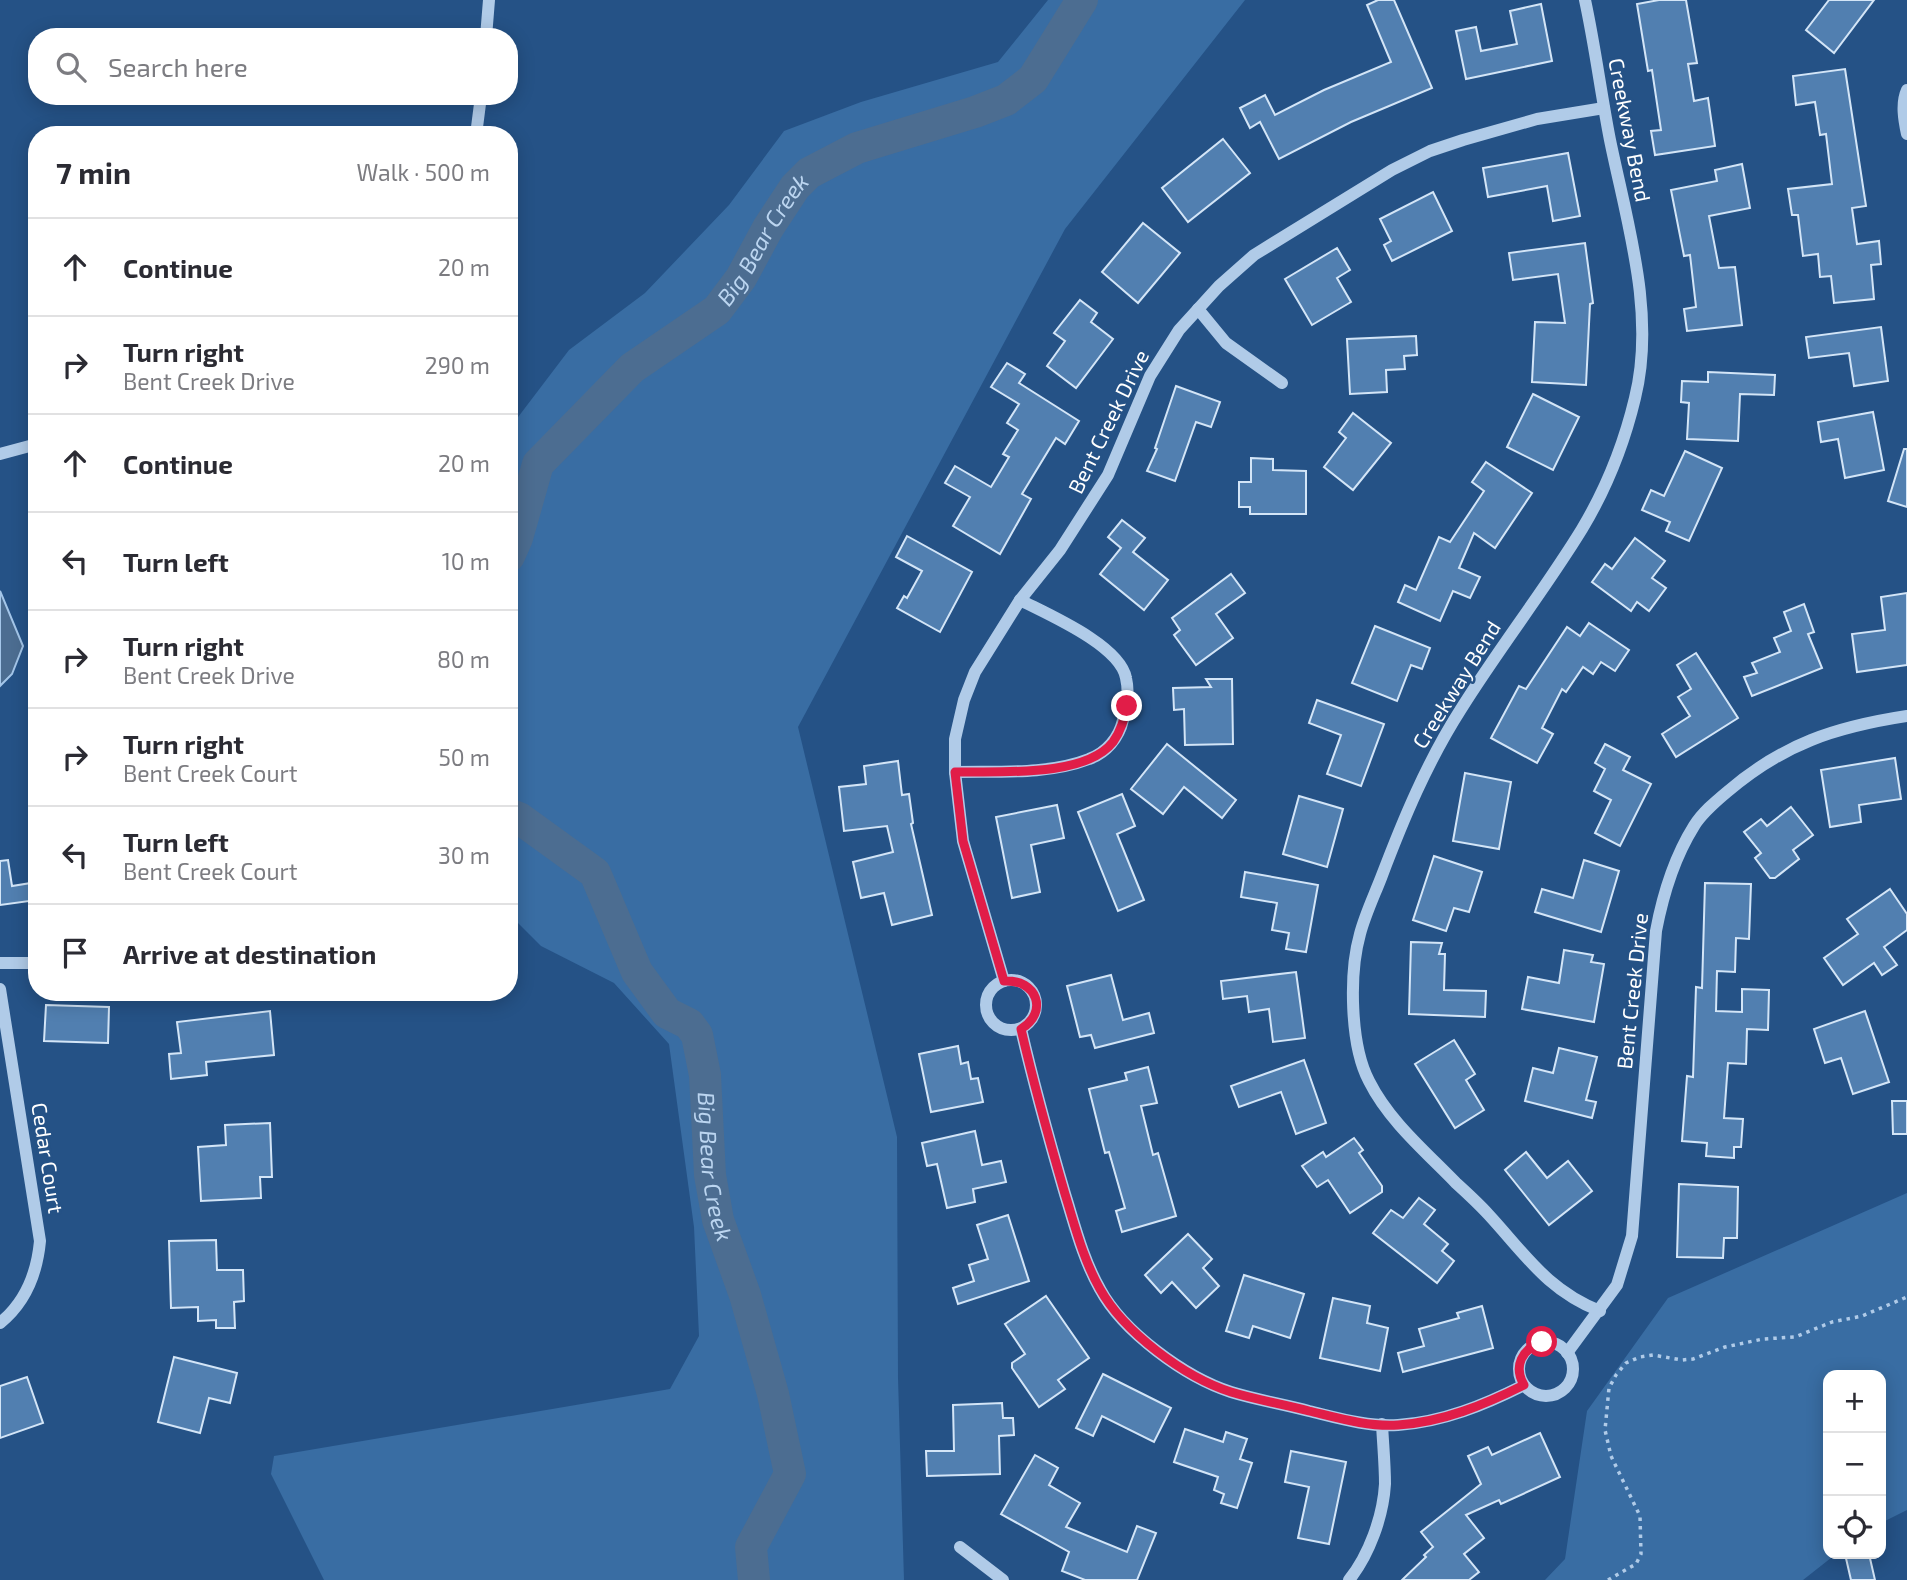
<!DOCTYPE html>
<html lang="en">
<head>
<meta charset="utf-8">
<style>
	body { margin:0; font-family:"Exo 2",sans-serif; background:#f2f2f3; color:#2b2b33 }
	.controls { position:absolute; right:21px; bottom:21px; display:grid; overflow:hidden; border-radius:14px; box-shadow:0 4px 18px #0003 }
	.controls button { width:63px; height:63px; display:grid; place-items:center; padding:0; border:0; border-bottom:2px solid #e1e1e2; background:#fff; color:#2b2b33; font:35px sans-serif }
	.stop { position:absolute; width:21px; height:21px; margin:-16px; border:5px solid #e11d48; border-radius:50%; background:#fff }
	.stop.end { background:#e11d48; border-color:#fff; box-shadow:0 2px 7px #0008 }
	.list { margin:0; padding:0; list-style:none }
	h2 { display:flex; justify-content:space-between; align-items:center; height:91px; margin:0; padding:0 28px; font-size:30px }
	h2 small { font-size:23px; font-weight:400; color:#7c7c81 }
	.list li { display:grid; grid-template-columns:46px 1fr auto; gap:21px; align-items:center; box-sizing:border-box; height:98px; padding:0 28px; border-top:2px solid #e1e1e2 }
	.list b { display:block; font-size:26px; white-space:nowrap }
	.list p { margin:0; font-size:23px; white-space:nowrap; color:#7c7c81 }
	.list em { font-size:23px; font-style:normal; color:#7c7c81 }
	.icon { flex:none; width:38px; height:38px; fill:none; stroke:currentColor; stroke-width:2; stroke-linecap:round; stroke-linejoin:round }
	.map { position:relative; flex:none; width:1907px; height:1580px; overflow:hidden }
	.search { position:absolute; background:#fff; box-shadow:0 4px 18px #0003; left:28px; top:28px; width:490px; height:77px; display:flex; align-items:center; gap:18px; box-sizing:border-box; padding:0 24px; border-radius:28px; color:#7c7c81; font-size:26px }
	.panel { position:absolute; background:#fff; box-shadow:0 4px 18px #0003; left:28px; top:126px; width:490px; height:875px; border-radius:28px }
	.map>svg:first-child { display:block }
	.green { fill:#396da3 }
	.water { fill:#4c6d91; stroke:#a4c6e9; stroke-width:2 }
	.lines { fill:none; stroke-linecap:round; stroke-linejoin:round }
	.river { stroke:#4c6d91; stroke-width:32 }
	.building { fill:#517fb0; stroke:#d3e5f7; stroke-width:2 }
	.path { stroke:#b0cbe8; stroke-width:3.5; stroke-dasharray:3.5 5; stroke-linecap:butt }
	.minor { stroke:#b0cbe8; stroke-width:12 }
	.route { stroke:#e11d48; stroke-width:9 }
	.labels { text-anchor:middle; stroke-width:5; stroke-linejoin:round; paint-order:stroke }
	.street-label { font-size:21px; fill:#fff; stroke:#255286 }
	.water-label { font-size:23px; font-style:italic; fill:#bbd5f0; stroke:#255286 }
</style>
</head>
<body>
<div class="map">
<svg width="1907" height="1580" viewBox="0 0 1907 1580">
	<rect width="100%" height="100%" fill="#255286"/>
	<g class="green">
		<path d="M1048,0H1245L1065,229L798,727L897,1137L898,1378L904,1580H324L271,1474L274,1456L670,1389L699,1336L694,1227L669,1044L614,983L541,946L509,914V429L569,350L645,293L729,205L784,131L861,102L998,62Z"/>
		<path d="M1907,1193V1510L1881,1523V1375H1828V1554H1836L1803,1580H1545L1565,1559L1587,1411L1668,1298Z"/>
	</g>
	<path class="water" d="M0,591L23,646L12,674L0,686Z"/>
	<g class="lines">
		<g class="river">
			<path id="s1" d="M509,556L517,538L538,464L632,368L717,310L741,278L768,228L795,187L809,173L857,148L975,112L1006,100L1033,79L1082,0"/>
			<path id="s2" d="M509,814L519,818L595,873L637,972L667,1013L689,1024L697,1035L705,1075L710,1175L718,1220L745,1295L773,1394L790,1474L751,1547L754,1580"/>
		</g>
	</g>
	<g class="building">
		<path d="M1378,0H1394L1432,88L1351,122L1279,159L1260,122L1250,128L1240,108L1265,95L1275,115L1324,90L1391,62L1367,5Z"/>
		<path d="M1659,0H1686L1697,63L1688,64L1694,101L1708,98L1715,146L1655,155L1651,131L1661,130L1652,70L1648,71L1637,4Z"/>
		<path d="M1829,0H1874L1834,53L1806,30Z"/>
		<path d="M1541,4L1552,61L1466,79L1456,31L1476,27L1481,51L1517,44L1510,11Z"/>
		<path d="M1845,69L1866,206L1852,208L1857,244L1879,241L1881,264L1871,265L1874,299L1834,303L1831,276L1820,277L1818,254L1803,256L1798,215H1792L1788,189L1832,184L1826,134L1820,135L1815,102L1796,105L1793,76Z"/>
		<path d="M1223,139L1250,173L1188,222L1162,188Z"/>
		<path d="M1568,153L1580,216L1553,221L1547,186L1488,197L1483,168Z"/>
		<path d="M1742,164L1750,208L1709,216L1719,268L1735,267L1742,325L1687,331L1684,309L1696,307L1690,255L1684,256L1671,190L1717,181L1715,170Z"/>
		<path d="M1433,192L1452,231L1392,261L1384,245L1391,241L1380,219Z"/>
		<path d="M1143,223L1180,253L1138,303L1102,272Z"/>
		<path d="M1585,243L1593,303L1590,304L1586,385L1532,382L1535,322L1565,323L1558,274L1513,280L1509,253Z"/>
		<path d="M1337,248L1350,270L1337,278L1351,302L1312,325L1285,279Z"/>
		<path d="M1080,300L1097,313L1091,322L1113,339L1076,388L1047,366L1065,341L1054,333Z"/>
		<path d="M1881,327L1888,381L1854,386L1849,353L1809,358L1806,337Z"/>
		<path d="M1416,336L1417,355L1404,356L1405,369L1386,370L1387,392L1350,394L1347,339Z"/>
		<path d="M1007,363L1025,374L1019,383L1079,421L1065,444L1056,438L1022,494L1031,499L1000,554L953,526L970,497L945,483L955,466L991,487L1009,457L1003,454L1018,430L1007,423L1019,404L991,387Z"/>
		<path d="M1708,372L1775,375L1774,395L1740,394L1738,441L1687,439L1689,403L1681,402L1682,381L1708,382Z"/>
		<path d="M1176,386L1220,402L1211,427L1196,422L1175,481L1147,471L1157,449L1155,448Z"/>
		<path d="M1533,394L1579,417L1553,470L1507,447Z"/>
		<path d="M1873,412L1884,470L1845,478L1838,439L1821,442L1818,422Z"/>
		<path d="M1353,413L1391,443L1353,490L1324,467L1346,438L1339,432Z"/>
		<path d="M1904,449H1907V507L1888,501Z"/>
		<path d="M1685,451L1722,468L1689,541L1666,531L1670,522L1642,510L1651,490L1664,496Z"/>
		<path d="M1251,458L1273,459V470L1306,471V514H1250V507H1239V482H1251Z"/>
		<path d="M1486,462L1532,493L1495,548L1474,533L1459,568L1480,577L1470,598L1453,591L1440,621L1398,602L1405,585L1416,590L1439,537L1450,542L1484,491L1472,482Z"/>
		<path d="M1122,520L1145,538L1133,552L1168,580L1144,610L1100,574L1121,548L1108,537Z"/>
		<path d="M907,536L972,572L940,632L897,608L904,596L907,598L922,571L896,557Z"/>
		<path d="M1635,538L1665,561L1652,578L1666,588L1649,611L1637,602L1631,611L1592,582L1605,564L1612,569Z"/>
		<path d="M1231,574L1245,593L1216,614L1233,638L1196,665L1174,635L1180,630L1172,618Z"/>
		<path d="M1907,593V665L1857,672L1852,634L1885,630L1881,597Z"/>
		<path d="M1804,604L1814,632L1808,634L1822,668L1752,696L1744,677L1757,673L1752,663L1780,652L1774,638L1791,631L1784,612Z"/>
		<path d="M1589,623L1629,650L1615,671L1601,662L1593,674L1583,667L1566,692L1562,689L1542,728L1553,734L1537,763L1491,738L1519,686L1526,689L1567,627L1580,636Z"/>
		<path d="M1375,626L1430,648L1422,669L1411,665L1397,701L1352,683Z"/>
		<path d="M1696,653L1738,718L1676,757L1662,734L1690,716L1678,697L1691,689L1677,665Z"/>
		<path d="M1206,679H1232L1233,744L1185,745L1184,709L1174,710L1173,688L1211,687Z"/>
		<path d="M1317,700L1384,724L1361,786L1327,774L1341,735L1309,723Z"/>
		<path d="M1167,744L1236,800L1222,818L1184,787L1163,814L1131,789Z"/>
		<path d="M1605,744L1630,757L1623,770L1651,784L1620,846L1595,833L1611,800L1594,791L1605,769L1595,763Z"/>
		<path d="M1895,758L1901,799L1859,805L1861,822L1830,827L1821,770Z"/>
		<path d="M898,761L902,795L909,794L913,823L911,824L932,915L892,925L884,893L861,898L853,862L893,852L887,826L844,831L839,787L866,784L864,766Z"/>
		<path d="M1465,773L1511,782L1499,849L1453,841Z"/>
		<path d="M1122,794L1135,826L1117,834L1144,900L1118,911L1078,812Z"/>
		<path d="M1299,796L1343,809L1327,867L1283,854Z"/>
		<path d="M1057,805L1064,838L1031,845L1040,892L1012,898L996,817Z"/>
		<path d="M1791,807L1813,835L1793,850L1799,859L1775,878H1770L1755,858L1761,853L1744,832L1761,819L1767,826Z"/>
		<path d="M1434,856L1482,872L1469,912L1454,908L1446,931L1413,920Z"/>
		<path d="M8,860L12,886L37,882V900L0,905V861Z"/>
		<path d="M1584,860L1619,871L1601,932L1535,912L1542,889L1573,898Z"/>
		<path d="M1245,872L1318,885L1306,952L1286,949L1289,933L1272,930L1277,903L1241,897Z"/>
		<path d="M1705,883L1751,884L1749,939L1736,938L1735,972L1717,971L1716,1011L1742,1012V989L1769,990L1768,1030L1747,1029L1746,1064L1728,1063L1724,1118L1743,1119L1741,1147H1734V1158L1706,1156L1707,1143L1682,1141L1687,1076L1693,1077L1696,987L1702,988Z"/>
		<path d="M1890,889L1907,914V930L1884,947L1897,965L1882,975L1874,963L1843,985L1824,958L1858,934L1847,919Z"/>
		<path d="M1411,942L1442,943L1439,954H1445L1444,990L1486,991L1485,1017L1409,1014Z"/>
		<path d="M1564,950L1593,955L1591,962L1604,964L1594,1022L1522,1009L1528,977L1559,983Z"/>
		<path d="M1296,972L1305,1038L1273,1042L1269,1009L1249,1012L1247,996L1223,999L1221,981Z"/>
		<path d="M1111,975L1123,1020L1149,1013L1154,1033L1095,1048L1091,1035L1080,1037L1067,986Z"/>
		<path d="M46,1005L109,1007L108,1043L44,1041Z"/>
		<path d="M270,1011L274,1055L206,1062L207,1075L171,1079L169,1054L181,1053L177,1022Z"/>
		<path d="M1865,1011L1889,1082L1853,1094L1841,1058L1825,1063L1814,1029Z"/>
		<path d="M1454,1040L1475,1074L1466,1080L1484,1110L1455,1128L1415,1064Z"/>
		<path d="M958,1046L961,1064L968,1062L971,1079L978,1078L983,1102L931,1112L919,1054Z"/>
		<path d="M1559,1048L1597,1057L1586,1100L1596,1102L1592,1118L1525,1101L1533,1068L1553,1073Z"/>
		<path d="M1304,1060L1326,1123L1296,1134L1281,1092L1239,1107L1231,1086Z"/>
		<path d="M1148,1067L1157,1103L1141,1106L1153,1155L1158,1153L1176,1216L1122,1232L1116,1211L1125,1208L1109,1152L1105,1153L1089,1089L1127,1080L1125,1073Z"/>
		<path d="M1892,1101H1907V1134H1893Z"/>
		<path d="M270,1123L272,1177H260L261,1198L201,1201L198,1147L226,1145L225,1125Z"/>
		<path d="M975,1131L982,1165L1001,1161L1006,1182L973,1189L975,1202L947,1208L937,1164L927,1166L922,1143Z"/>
		<path d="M1354,1138L1363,1150L1359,1153L1382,1186V1192L1350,1213L1328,1180L1317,1187L1302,1166L1323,1152L1326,1157Z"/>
		<path d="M1526,1152L1547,1178L1568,1161L1592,1191L1549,1225L1505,1170Z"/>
		<path d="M1679,1184L1738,1187L1737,1238H1724L1723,1258L1677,1257Z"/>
		<path d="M1419,1198L1435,1210L1424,1224L1448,1244L1442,1251L1454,1261L1437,1283L1373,1233L1391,1210L1403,1218Z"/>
		<path d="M1008,1215L1029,1281L958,1304L953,1288L974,1281L969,1265L988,1259L977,1225Z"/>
		<path d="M1188,1234L1212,1259L1203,1268L1219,1286L1196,1308L1172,1282L1161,1293L1145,1275Z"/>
		<path d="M216,1240L217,1270H243L244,1301L234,1302L235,1328H216V1320L198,1321V1307L171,1308L169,1241Z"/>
		<path d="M1244,1275L1304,1294L1290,1338L1253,1326L1249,1338L1226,1331Z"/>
		<path d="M1046,1296L1089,1358L1058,1380L1065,1389L1039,1407L1012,1368V1363L1025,1354L1005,1324Z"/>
		<path d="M1333,1298L1370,1306L1367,1323L1388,1328L1380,1371L1320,1358Z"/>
		<path d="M1482,1306L1493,1348L1403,1372L1398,1353L1424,1346L1419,1329L1459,1318L1457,1313Z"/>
		<path d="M174,1357L237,1373L230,1403L209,1398L200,1433L158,1422Z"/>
		<path d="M1103,1374L1171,1408L1154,1442L1102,1416L1093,1436L1076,1428Z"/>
		<path d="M27,1377L43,1423L0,1438V1386Z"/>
		<path d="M1002,1403L1003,1418H1013L1014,1435L999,1436L1000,1474L927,1476L926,1451H954L953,1405Z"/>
		<path d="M1185,1429L1223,1442L1226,1432L1247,1439L1240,1459L1252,1463L1237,1508L1221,1503L1224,1494L1214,1490L1218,1477L1174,1462Z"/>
		<path d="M1540,1433L1560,1477L1501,1504L1499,1500L1466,1515L1484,1538L1464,1554L1479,1572L1469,1580H1402L1426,1557L1424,1555L1433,1547L1421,1532L1481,1484L1468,1456L1488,1447L1492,1455Z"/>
		<path d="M1291,1451L1346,1462L1329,1544L1298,1538L1309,1487L1285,1482Z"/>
		<path d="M1035,1455L1058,1468L1049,1485L1080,1503L1066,1527L1127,1552L1137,1526L1156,1533L1137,1580H1085L1062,1571L1069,1552L1001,1514Z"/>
		<path d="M1845,1554H1869L1875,1580H1851Z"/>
	</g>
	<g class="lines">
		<path class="path" d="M1608,1580L1636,1564L1641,1554L1640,1516L1611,1456L1605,1430L1609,1388L1616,1375L1626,1363L1640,1357L1653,1355L1682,1360L1693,1359L1725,1347L1763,1339L1795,1337L1832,1322L1862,1316L1907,1297"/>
		<g class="minor">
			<path d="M1585,0C1595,46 1601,94 1610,140C1627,223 1656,314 1635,398C1624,444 1606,489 1582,529C1544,591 1499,648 1461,709C1427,762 1403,820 1381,878C1374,896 1365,915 1360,934C1349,973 1350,1045 1369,1081C1389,1121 1425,1151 1456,1183C1467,1193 1478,1203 1488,1214C1525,1254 1547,1290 1600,1311"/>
			<path d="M486,37L489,0"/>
			<path d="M1907,90C1901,103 1904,120 1907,134"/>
			<path d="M476,135L481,96"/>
			<path d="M1198,309L1226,343L1282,383"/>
			<path d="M0,454L37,444"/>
			<path d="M955,772C998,771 1048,775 1089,759C1106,753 1119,738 1123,720C1127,707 1129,691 1126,678C1120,645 1047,614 1020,600"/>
			<path d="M0,963H37"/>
			<circle cx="1011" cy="1005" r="25"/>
			<path d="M1004,981L963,841L955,772V739L964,700L975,672L1020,600L1060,550L1108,475L1150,376L1179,330L1219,286L1254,255L1392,170L1430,151L1463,140L1537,119L1604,108"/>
			<path d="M0,989L40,1241C37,1273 26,1302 0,1323"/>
			<path d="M1021,1029C1034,1085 1049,1139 1065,1194C1075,1226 1083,1259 1100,1289C1123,1332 1185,1377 1231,1392C1257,1400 1283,1404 1309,1411C1338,1418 1368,1427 1398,1425C1443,1422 1484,1405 1524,1385"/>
			<circle cx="1546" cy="1369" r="27"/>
			<path d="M1567,1353L1617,1285L1632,1236L1656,931C1663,894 1674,858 1694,826C1702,813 1715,802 1727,792C1783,744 1835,727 1907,716"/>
			<path d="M960,1547L1003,1580"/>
			<path d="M1349,1580C1369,1555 1383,1517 1385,1484C1385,1465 1383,1444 1382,1424"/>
		</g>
	</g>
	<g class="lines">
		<path class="route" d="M1127,706C1124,719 1121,731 1113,742C1085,778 997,771 955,772L963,841L1004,981C1037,979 1049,1012 1021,1029C1034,1085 1049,1139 1065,1194C1075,1226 1083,1259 1100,1289C1124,1332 1184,1377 1231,1392C1257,1400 1283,1404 1309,1411C1338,1418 1368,1427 1398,1425C1443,1422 1484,1405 1524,1385C1513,1366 1522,1349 1542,1342"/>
	</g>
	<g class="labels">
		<g class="street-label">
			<text transform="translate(1629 130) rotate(79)" y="7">Creekway Bend</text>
			<text transform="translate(1109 422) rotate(-64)" y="7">Bent Creek Drive</text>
			<text transform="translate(1457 685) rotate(-58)" y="7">Creekway Bend</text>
			<text transform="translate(1633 991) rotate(-84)" y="7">Bent Creek Drive</text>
			<text transform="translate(47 1158) rotate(81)" y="7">Cedar Court</text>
		</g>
		<g class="water-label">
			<text dy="8" stroke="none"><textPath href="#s1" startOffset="418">Big Bear Creek</textPath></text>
			<text dy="8" stroke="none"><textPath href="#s2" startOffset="434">Big Bear Creek</textPath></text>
		</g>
	</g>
</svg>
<div class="controls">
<button>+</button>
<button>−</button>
<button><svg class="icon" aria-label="locate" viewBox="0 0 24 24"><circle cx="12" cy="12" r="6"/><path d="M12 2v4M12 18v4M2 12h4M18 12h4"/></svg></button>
</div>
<div class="stop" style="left:1542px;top:1342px"></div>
<div class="stop end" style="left:1127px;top:706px"></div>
<div class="search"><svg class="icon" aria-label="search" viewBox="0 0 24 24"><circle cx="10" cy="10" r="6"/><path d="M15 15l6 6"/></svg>Search here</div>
<section class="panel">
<h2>7 min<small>Walk · 500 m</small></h2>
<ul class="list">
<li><svg class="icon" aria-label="ahead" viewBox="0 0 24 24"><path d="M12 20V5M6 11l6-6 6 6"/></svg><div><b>Continue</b></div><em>20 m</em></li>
<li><svg class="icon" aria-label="right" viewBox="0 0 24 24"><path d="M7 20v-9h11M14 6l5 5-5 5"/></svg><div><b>Turn right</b><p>Bent Creek Drive</p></div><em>290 m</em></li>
<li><svg class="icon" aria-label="ahead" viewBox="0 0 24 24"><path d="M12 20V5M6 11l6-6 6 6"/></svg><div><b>Continue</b></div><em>20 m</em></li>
<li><svg class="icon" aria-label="left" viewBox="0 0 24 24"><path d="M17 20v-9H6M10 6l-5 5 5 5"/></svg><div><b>Turn left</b></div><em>10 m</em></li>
<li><svg class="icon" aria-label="right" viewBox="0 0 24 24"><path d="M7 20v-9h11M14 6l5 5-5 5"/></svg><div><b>Turn right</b><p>Bent Creek Drive</p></div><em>80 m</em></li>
<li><svg class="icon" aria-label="right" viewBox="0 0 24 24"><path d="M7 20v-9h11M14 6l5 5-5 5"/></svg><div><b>Turn right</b><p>Bent Creek Court</p></div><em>50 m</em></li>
<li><svg class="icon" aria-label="left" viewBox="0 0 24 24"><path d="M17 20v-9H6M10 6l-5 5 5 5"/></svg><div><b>Turn left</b><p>Bent Creek Court</p></div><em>30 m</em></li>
<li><svg class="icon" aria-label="arrive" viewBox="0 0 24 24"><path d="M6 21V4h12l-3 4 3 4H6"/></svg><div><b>Arrive at destination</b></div></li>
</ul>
</section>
</div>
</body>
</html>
